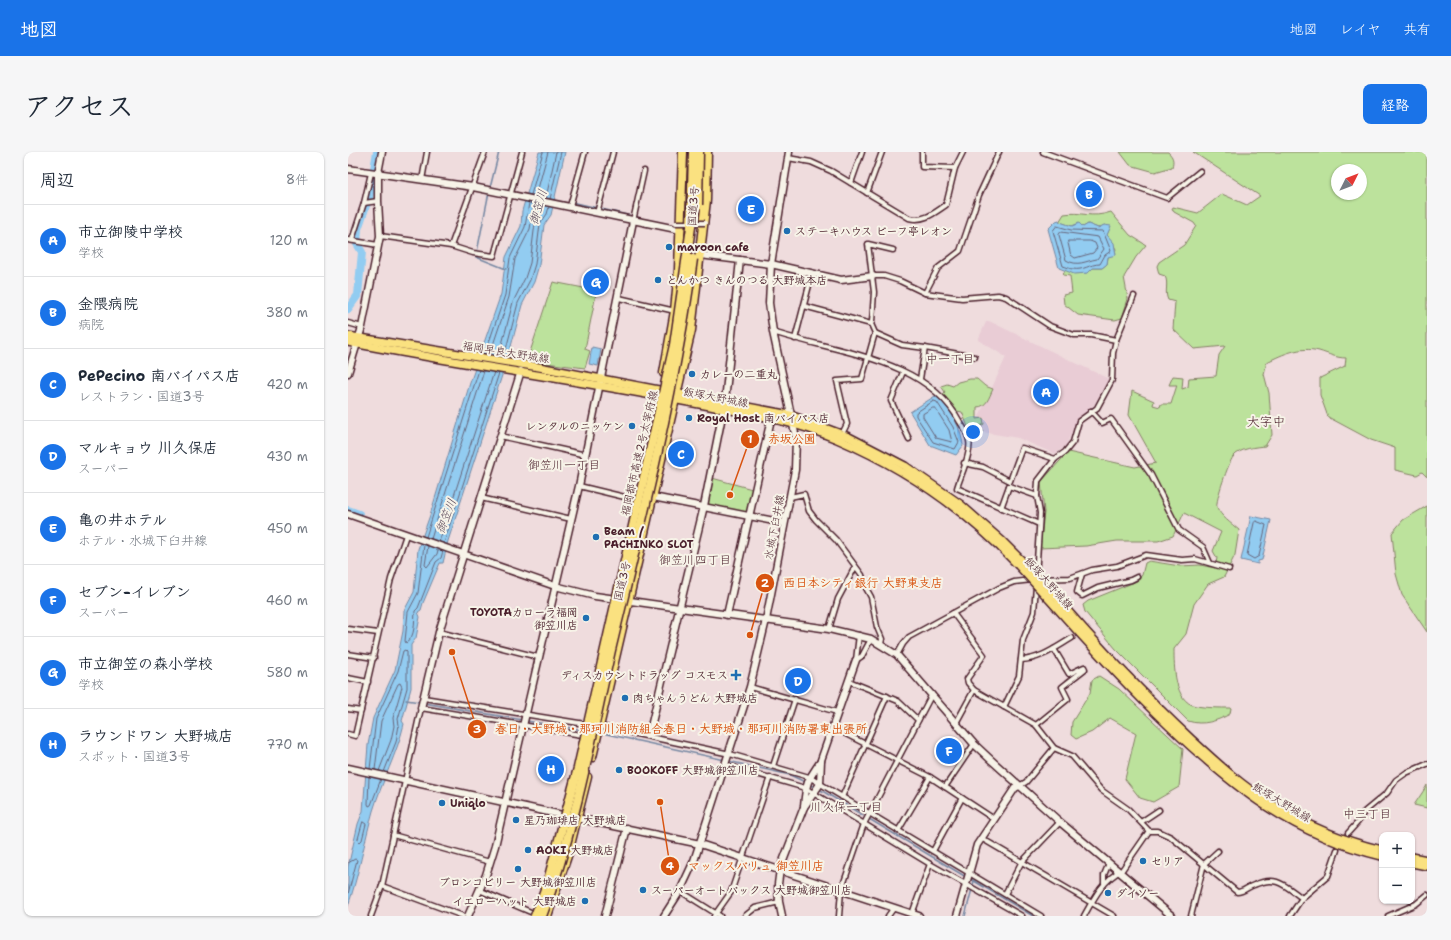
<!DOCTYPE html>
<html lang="ja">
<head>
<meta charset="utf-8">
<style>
	body { margin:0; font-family:"Shantell Sans","Klee One",sans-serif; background:#f6f6f7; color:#1f2937 }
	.controls { position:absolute; right:12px; bottom:12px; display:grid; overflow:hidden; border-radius:8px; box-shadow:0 1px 3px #0004 }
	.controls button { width:36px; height:36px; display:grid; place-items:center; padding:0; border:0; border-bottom:1px solid #e0e1e3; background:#fff; color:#1f2937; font:20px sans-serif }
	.compass { position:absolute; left:983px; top:12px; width:36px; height:36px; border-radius:50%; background:#fff; box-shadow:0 1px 3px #0004; rotate:48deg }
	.you { position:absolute; left:625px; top:280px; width:14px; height:14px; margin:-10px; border:3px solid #fff; border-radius:50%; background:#1a73e8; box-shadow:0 0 0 6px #1a73e833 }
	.badge { display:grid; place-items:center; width:26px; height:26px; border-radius:50%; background:#1a73e8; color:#fff; font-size:13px; font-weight:700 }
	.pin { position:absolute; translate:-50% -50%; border:2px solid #fff; box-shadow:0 1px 4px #0006 }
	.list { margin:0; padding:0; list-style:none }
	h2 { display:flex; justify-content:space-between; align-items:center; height:52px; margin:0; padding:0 16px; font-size:17px }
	h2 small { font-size:13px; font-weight:400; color:#747a83 }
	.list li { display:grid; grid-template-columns:26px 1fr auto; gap:12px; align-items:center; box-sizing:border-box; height:72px; padding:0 16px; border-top:1px solid #e0e1e3 }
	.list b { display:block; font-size:15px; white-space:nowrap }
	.list p { margin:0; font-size:13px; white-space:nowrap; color:#747a83 }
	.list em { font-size:13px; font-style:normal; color:#747a83 }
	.map { position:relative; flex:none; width:1079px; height:764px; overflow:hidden; border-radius:8px }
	header { display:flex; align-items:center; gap:24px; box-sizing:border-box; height:56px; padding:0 20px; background:#1a73e8; color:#fff }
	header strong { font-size:19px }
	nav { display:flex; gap:22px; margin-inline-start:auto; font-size:14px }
	.intro { display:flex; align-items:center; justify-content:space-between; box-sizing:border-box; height:96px; padding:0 24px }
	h1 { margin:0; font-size:28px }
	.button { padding:10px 18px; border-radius:8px; background:#1a73e8; color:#fff; font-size:14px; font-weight:700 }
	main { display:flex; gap:24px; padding:0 24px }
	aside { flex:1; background:#fff; border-radius:8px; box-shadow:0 1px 3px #0004 }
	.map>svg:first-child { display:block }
	.built { fill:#e9ccd5 }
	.green { fill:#bce29c; stroke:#838064; fill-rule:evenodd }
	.water { fill:#92ccf1; stroke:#7587a2 }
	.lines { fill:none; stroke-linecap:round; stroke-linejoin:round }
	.shore { stroke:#67647a; stroke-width:1 }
	.stream { stroke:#7587a2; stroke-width:1.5 }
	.river { stroke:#92ccf1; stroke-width:8 }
	.street-casing { stroke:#4a1f2b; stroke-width:7 }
	.secondary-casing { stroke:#4a1f2b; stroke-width:9 }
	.primary-casing { stroke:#4a1f2b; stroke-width:10 }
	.highway-casing { stroke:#4a1f2b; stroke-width:11 }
	.street { stroke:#f7f3e8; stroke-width:4 }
	.secondary { stroke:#f7f3e8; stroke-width:6 }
	.primary { stroke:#fae180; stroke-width:7 }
	.highway { stroke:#fae180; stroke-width:8 }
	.street-bridge-casing { stroke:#4a1f2b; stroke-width:7; stroke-linecap:butt }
	.primary-bridge-casing { stroke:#4a1f2b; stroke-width:10; stroke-linecap:butt }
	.highway-bridge-casing { stroke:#4a1f2b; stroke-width:11; stroke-linecap:butt }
	.street-bridge { stroke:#f7f3e8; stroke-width:4 }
	.primary-bridge { stroke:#fae180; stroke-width:7 }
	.highway-bridge { stroke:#fae180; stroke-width:8 }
	.poi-dot { fill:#1f6fb2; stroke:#f7f3e8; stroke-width:1.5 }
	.labels { text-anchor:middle; stroke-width:4; stroke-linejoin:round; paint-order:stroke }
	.street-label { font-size:11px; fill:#4a1f2b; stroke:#f7f3e8 }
	.poi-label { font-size:11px; font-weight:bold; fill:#4a1f2b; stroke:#f7f3e8; text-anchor:start }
	.water-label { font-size:12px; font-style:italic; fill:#5c4a5c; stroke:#f7f3e8 }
	.neighbourhood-label { font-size:12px; fill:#4a1f2b; stroke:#f7f3e8 }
	.quarter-label { font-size:13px; fill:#4a1f2b; stroke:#f7f3e8 }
	.leader { fill:none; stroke:#d8530f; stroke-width:1.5 }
	.callout-dot { fill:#d8530f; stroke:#f7f3e8; stroke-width:1.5 }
	.mark-label { font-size:12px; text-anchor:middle; font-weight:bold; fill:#fff }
	.callout-label { font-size:12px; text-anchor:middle; font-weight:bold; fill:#d8530f; stroke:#f7f3e8; stroke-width:4; stroke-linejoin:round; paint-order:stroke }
</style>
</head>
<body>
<header>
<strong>地図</strong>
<nav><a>地図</a><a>レイヤ</a><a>共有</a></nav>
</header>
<div class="intro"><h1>アクセス</h1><a class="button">経路</a></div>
<main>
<aside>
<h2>周辺<small>8件</small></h2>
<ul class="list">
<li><span class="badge">A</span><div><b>市立御陵中学校</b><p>学校</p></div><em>120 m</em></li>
<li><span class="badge">B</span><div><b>金隈病院</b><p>病院</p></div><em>380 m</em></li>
<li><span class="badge">C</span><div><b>PePecino 南バイパス店</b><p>レストラン · 国道3号</p></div><em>420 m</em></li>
<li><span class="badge">D</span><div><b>マルキョウ 川久保店</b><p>スーパー</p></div><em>430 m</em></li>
<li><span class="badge">E</span><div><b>亀の井ホテル</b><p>ホテル · 水城下臼井線</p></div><em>450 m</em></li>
<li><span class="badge">F</span><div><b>セブン-イレブン</b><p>スーパー</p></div><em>460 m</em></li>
<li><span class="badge">G</span><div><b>市立御笠の森小学校</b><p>学校</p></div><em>580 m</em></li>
<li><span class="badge">H</span><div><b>ラウンドワン 大野城店</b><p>スポット · 国道3号</p></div><em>770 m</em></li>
</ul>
</aside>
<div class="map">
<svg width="1079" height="764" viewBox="0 0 1079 764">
	<rect width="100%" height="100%" fill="#efdcdd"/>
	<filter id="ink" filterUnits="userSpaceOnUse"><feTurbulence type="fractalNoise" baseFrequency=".025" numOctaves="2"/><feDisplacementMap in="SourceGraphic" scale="8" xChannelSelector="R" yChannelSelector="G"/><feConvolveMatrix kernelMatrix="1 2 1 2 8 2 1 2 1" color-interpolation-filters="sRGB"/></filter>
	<g filter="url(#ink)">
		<path class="built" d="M641,169L761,227L746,253L729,267L718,294L707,302L670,286L628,279L627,273L658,205L630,188L638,170Z"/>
		<g class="green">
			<path d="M772,0H820C825,5 826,8 824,15L807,20L782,13Z"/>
			<path d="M845,0H1079V325L1074,320L1069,323L1047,318V296L1023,288L980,265L972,243V226L997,214L998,206C988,206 981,202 971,199C952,194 935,202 919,210L916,222L921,241L924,283L917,294C908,295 892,296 885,305C881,310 867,349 869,355C872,364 884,372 891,378L887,403L876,425L860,432L846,452L838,482L826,497C826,514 826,550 848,554C859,556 872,556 883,556L882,562C869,569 855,574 840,569L768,497L737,460L735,453L740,449L789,429L794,423L797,411L801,409L832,414L852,413L867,416L869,406L865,399L873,380L836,361L825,384L810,389H769L738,394L692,396L696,360L693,330L720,300L787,315L808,311L781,263L784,239L806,249L805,253L812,255L813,252H823L829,233H821L825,224L835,225L834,237L840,235L841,226L868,224L871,203L877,194L846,197L825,177L827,150L820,148C816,140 821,132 817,124L811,122L809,114L811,110L836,93L848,74L846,71L826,60L824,57L825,55L850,61L874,42L899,53L912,44ZM989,18H1013V42H989Z"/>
			<path d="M763,60L782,83L798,93L788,105L776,125L780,147L774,166L767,168L730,163L716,152L715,143L724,141L722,124L715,123L717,118L738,121L745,116H754L759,112L760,105L766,102L768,97L759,83L762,75L757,73L750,76L740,72L735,75L732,72L724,74L711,70L716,62C733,59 743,67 763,60Z"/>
			<path d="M205,130L246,138L248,142L237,197L242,199L237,216L182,209L181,203Z"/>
			<path d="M622,227H629L637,234L645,237C641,245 639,255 629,255V267L635,266L636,272L631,275L635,279L634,281L628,280L625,287L614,260L609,259L594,243L597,240L593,234L599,232L605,234L610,230Z"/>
			<path d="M364,326L404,337L400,359L397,362L361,353L359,348Z"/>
			<path d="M1079,354V480L1054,443L1048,422L1044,381L1055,368Z"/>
			<path d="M751,524L771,537L835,597L831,635L805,650L792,646L777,627L788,581L762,566L744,580L728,587L723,583L724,570L742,541L744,528Z"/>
			<path d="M1079,633V656L1066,653L1078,635Z"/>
		</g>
		<g class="water">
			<path d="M191,0H217L203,63L196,73L191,113L186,130L174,153L161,202L100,389L95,411H92L75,451L73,458L70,460L72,465L68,486L63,493V536L54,569L56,572C49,602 34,629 25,659C16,691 11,722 0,754V715L10,672L15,659L20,593L25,566L47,518L55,479L56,459L66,440L70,397L82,363L122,231L153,142L158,105L173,74L174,59Z"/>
			<path d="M711,68L712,70L724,74L731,71L735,75L740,72L750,76L756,73L763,74L759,83L766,91L768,103L760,105L759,112L754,116H745L740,121L726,122L711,116L700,77L708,69Z"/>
			<path d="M244,195L253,197L250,214L241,212Z"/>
			<path d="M587,244C601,252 614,278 615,294L608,303L582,293L562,260Z"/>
			<path d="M903,364L923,368L914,408L910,409V412L893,408Z"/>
		</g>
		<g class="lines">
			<g class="shore">
				<path d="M183,43L195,0"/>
				<path d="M188,44L200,0"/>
				<path d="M198,46L208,0"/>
				<path d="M202,47L213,0"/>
				<path d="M709,74L723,78L755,79L763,99L757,103L752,112C742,112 735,119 725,117C722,117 719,115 715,114L705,79Z"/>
				<path d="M713,80L750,85L756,97L749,107C737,109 730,115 718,108L711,83Z"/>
				<path d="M720,89H742L747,91L749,96L745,101L727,106L723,103Z"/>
				<path d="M137,202L157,143L162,106L177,75L181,51"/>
				<path d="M142,202L161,145L167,107L182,77L186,52"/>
				<path d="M151,204L165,150L177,126L182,111L187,71L195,60L196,54"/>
				<path d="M156,205L170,151L182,128L187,112L192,72L199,62L201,55"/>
				<path d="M586,249L589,250L605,275L611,290L607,297L585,290L568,264V261Z"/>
				<path d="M585,256H587L601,278L604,290L588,286L575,265V262Z"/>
				<path d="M908,369L918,373L911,404L906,407L899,403L906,371Z"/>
				<path d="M78,385L131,218"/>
				<path d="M83,387L136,219"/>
				<path d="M91,390L146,220"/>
				<path d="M96,391L151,221"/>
				<path d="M76,393L70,441L60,460L57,489L58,491C68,485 66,469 67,459L70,456L88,410L93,406L95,399"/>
				<path d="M80,394L77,413L79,415L89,402L90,398"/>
				<path d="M22,617L28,567L50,519L55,499L57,498L59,500V536L50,567L51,573L48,590L36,620"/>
				<path d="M27,618L33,569L50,532L52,531L54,535L45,566L46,574L43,588L31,619"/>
				<path d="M21,625L20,652L21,654L23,653L33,627"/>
				<path d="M15,670L18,672L14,688L12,690L10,688Z"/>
				<path d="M0,711L7,707L9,708L0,742"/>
			</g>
			<g class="stream">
				<path d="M142,36L151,0"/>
				<path d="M141,40L128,105L158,117"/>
				<path d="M224,50L309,70"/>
				<path d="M58,548L72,550"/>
				<path d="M76,551L175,568"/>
				<path d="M179,569L236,578"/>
				<path d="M254,581L377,608"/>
				<path d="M380,609L442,623L457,630"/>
				<path d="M461,632L468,636"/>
				<path d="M471,637L618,725"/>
				<path d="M621,726L685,764"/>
				<path d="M617,764L626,729"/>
				<path d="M1077,764L1079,761"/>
			</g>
			<g class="river">
				<path d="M0,157L10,143L14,100L9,92L10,77L21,45L29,0"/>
				<path d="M0,358L11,362"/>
			</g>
			<defs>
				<g id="street">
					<path d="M574,0V15L607,16"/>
					<path d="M695,0L819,46L852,19"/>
					<path d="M440,6L463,10L483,19L561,66C576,70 586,61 598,53L607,16L615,0"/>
					<path d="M74,28L79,0"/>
					<path d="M503,31L514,0"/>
					<path d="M519,41L534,0"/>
					<path d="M16,51L30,49"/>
					<path d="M222,54L237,0"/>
					<path d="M249,61L265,0"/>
					<path d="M285,69L296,19"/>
					<path d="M32,84L103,94L125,101L146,104L174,0"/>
					<path d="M0,88L30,93"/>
					<path d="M4,88L16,51L23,21"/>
					<path d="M103,94L137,0"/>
					<path d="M545,98L520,92L526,140L524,170L523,172L527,181L554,193L577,196L572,227"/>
					<path d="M525,124H536L552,129L577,141L614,146L650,143L658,145L702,174L726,183H743L768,188"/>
					<path d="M577,141L590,116L612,99L631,43L651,0"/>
					<path d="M271,146L327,159"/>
					<path d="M456,154L523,172"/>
					<path d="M0,171L14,175"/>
					<path d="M425,180C486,200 579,206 612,270C616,276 620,283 621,289C624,300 612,325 609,336L691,372"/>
					<path d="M447,187L464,122"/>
					<path d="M577,196L627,205"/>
					<path d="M555,220L543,249L561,287"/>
					<path d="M743,259L754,271L763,267L803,323L831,378L855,395L862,411"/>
					<path d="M494,282L499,272L489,229L514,227L527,181"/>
					<path d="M152,284L238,303"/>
					<path d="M616,311L635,315L662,329L674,296L707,307"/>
					<path d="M231,334L289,348"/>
					<path d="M661,334L689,344"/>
					<path d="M442,345L456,342L461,359L468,368L488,388L514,423L518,436L523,445L529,475L534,487L533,492"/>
					<path d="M133,346L223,367"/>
					<path d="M653,356L661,334"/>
					<path d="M734,422L729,440L734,444L750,436L783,428L789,425"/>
					<path d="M688,425L692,361L689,344L690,329L707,307L717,300L725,290L731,269L749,256L764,228L765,201L768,188L786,144"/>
					<path d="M691,427L722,426L744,418L769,414L798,403L834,408L847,407L881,417"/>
					<path d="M605,461L636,503L619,527L620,531L626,538L688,573L706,596L724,604L753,638L780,657L801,679H810L823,685L889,740C896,740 899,735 906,733C929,723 936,733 954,746"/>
					<path d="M0,477L30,481"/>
					<path d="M481,477L490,447L507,415"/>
					<path d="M91,480L190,505"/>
					<path d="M0,502L26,506"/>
					<path d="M549,503L555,492L561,485L651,436L666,430L684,428"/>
					<path d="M508,508L514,504L523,487"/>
					<path d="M508,508L511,483"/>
					<path d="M673,508C693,507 707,496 724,486"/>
					<path d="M0,526L20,530"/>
					<path d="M501,529L550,549L570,568"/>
					<path d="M402,535L489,560"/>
					<path d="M76,546L237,572"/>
					<path d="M656,555L671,524L675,488L686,460L688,434"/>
					<path d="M0,557L13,559"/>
					<path d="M608,571L626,538"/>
					<path d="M688,573L720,547L714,535L737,517L736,515L721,522L706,497"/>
					<path d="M251,574L382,602L461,625L693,764"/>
					<path d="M484,575L582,625L646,667"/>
					<path d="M0,582L7,584L43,427L58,383"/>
					<path d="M378,613L457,636L582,712L674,764"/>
					<path d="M425,614L447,547"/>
					<path d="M671,634L678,630L706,596"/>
					<path d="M597,635L626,592"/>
					<path d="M494,645L539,544"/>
					<path d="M793,670L811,658"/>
					<path d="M550,679L582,625"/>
					<path d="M1000,681L1010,670L1016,660L1039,641L1048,628L1058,621L1079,612"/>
					<path d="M45,683L142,710"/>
					<path d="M633,686L766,764"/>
					<path d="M585,699L614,646"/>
					<path d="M756,731V723L761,711"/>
					<path d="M34,734L115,764"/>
					<path d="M131,738L185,761"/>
					<path d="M332,739L372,764"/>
					<path d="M657,742L673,711L712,670"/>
					<path d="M564,762L582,712"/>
					<path d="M23,764L34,734L73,556L234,583"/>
					<path d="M366,764L383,740L422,625"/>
					<path d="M397,764L407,756L431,750"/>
					<path d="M491,764L493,739L516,672L584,542"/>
					<path d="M540,764L545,757"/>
					<path d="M736,764C746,746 755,728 774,718L801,679"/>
					<path d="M843,764L856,712L870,699"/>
					<path d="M942,764L954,746L980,724L989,698"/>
					<path d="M1040,764L1068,752L1079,743"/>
				</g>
				<g id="secondary">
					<path d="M0,17L125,35L333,78"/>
					<path d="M352,103L423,112L493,128L525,124"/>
					<path d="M0,221L14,175L32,84L30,49V21L34,0"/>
					<path d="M305,345L436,371"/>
					<path d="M0,362L207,434L247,444L481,477L523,487L549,503L626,592L642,607L712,670L824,764"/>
					<path d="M379,463L423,267"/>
					<path d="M73,556L91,480L173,219"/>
					<path d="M301,583L356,354L377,249L392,108"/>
					<path d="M0,616L214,663L352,692L571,764"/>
					<path d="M456,655C458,630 459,629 473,609"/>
					<path d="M120,764L138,723L147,694L231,334L285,69"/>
					<path d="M257,764L279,676"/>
					<path d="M316,764L332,739L346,709L402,535L418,468L447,318L448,286L425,180L421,151L423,112L441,0"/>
					<path d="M434,764L431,750L430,732L432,717L456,655L472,632L473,608L508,508"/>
					<path d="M609,764L629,693L667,636L671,634"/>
				</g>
				<g id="primary">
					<path d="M0,184L191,215L442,263L501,285L557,314L612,352L654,389L673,408"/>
					<path d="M0,190C111,212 224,227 335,249C386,259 440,266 489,287C557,316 618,358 669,412"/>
					<path d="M705,442C749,493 794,541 843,587C869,611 895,635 925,653C959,674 996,689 1034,698"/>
					<path d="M700,446C739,490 778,533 821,574C885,635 946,684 1034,704"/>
					<path d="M1064,705L1079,708"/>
					<path d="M1064,711L1079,714"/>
				</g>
				<g id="highway">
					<path d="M316,221L327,159L331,117L335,0"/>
					<path d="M244,605L343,178L358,48L359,0"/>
					<path d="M199,764L220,701L239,625"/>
				</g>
			</defs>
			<use href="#street" class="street-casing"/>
			<use href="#secondary" class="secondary-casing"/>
			<use href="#primary" class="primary-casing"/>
			<use href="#highway" class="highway-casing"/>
			<use href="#street" class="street"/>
			<use href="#secondary" class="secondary"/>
			<use href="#primary" class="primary"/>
			<use href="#highway" class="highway"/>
			<defs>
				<path id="street-bridge" d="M328,71H357"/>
				<g id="primary-bridge">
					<path d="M673,408L705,442"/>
					<path d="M669,412L700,446"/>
				</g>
				<g id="highway-bridge">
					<path d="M350,53L351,0"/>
					<path d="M187,764L199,732L230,616L326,193L343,75L345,0"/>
					<path d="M194,764C227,679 243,587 263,498C294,369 327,239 345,107"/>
				</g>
			</defs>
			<use href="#street-bridge" class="street-bridge-casing"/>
			<use href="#primary-bridge" class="primary-bridge-casing"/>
			<use href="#highway-bridge" class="highway-bridge-casing"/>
			<use href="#street-bridge" class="street-bridge"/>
			<use href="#primary-bridge" class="primary-bridge"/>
			<use href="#highway-bridge" class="highway-bridge"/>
		</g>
	</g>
	<g class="poi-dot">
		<circle cx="439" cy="79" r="4"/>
		<circle cx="321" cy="95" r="4"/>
		<circle cx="310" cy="128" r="4"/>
		<circle cx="344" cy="222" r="4"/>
		<circle cx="341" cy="266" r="4"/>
		<circle cx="284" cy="274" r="4"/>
		<circle cx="248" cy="385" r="4"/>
		<circle cx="238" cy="466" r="4"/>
		<path d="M386 517h4v4h4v4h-4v4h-4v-4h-4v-4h4z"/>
		<circle cx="277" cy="546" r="4"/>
		<circle cx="271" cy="618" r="4"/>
		<circle cx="94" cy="651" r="4"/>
		<circle cx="168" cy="668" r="4"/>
		<circle cx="180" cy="698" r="4"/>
		<circle cx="795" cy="709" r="4"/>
		<circle cx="170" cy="717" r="4"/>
		<circle cx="295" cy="738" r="4"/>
		<circle cx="760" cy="741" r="4"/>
		<circle cx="237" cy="749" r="4"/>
	</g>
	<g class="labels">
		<g class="street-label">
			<text transform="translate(345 54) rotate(-86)" y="4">国道3号</text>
			<text transform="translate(158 200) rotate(9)" y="4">福岡早良大野城線</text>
			<text transform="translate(368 245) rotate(11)" y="4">飯塚大野城線</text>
			<text transform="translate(291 301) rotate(-77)" y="4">福岡都市高速2号太宰府線</text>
			<text transform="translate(426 375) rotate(-79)" y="4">水城下臼井線</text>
			<text transform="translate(274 429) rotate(-77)" y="4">国道3号</text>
			<text transform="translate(701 431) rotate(48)" y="4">飯塚大野城線</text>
			<text transform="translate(934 650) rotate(31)" y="4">飯塚大野城線</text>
		</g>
		<g class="poi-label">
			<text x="447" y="83">ステーキハウス ビーフ亭レオン</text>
			<text x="329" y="99">maroon cafe</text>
			<text x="318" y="132">とんかつ きんのつる 大野城本店</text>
			<text x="352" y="226">カレーの二重丸</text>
			<text x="349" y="270">Royal Host 南バイパス店</text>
			<text x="276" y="278" text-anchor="end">レンタルのニッケン</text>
			<text x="256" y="383">Beam /<tspan x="256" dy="13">PACHINKO SLOT</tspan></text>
			<text x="230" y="464" text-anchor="end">TOYOTAカローラ福岡<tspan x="230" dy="13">御笠川店</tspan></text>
			<text x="380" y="527" text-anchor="end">ディスカウントドラッグ コスモス</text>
			<text x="285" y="550">肉ちゃんうどん 大野城店</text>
			<text x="279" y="622">BOOKOFF 大野城御笠川店</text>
			<text x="102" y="655">Uniqlo</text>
			<text x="176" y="672">星乃珈琲店 大野城店</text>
			<text x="188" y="702">AOKI 大野城店</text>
			<text x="803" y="713">セリア</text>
			<text x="170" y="734" text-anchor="middle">ブロンコビリー 大野城御笠川店</text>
			<text x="303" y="742">スーパーオートバックス 大野城御笠川店</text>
			<text x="768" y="745">ダイソー</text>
			<text x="229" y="753" text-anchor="end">イエローハット 大野城店</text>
		</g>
		<g class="water-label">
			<text transform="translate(190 55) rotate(-74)" y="4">御笠川</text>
			<text transform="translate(98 364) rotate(-69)" y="4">御笠川</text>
		</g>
		<g class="neighbourhood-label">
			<text x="602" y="211">中一丁目</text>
			<text x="216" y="317">御笠川一丁目</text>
			<text x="347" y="412">御笠川四丁目</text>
			<text x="498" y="659">川久保一丁目</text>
			<text x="1019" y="666">中三丁目</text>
		</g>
		<g class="quarter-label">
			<text x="918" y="274">大字中</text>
		</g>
	</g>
	<path class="leader" d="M382 343L402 287M402 483L417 431M104 500L129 577M312 650L322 714"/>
	<g class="callout-dot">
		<circle cx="382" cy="343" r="4"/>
		<circle cx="402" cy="483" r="4"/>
		<circle cx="104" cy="500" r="4"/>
		<circle cx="312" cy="650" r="4"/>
		<circle cx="402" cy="287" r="10"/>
		<circle cx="417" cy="431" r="10"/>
		<circle cx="129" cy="577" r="10"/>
		<circle cx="322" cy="714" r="10"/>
	</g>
	<g class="mark-label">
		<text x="402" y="291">1</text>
		<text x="417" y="435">2</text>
		<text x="129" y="581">3</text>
		<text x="322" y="718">4</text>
	</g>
	<g class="callout-label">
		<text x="444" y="291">赤坂公園</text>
		<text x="515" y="435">西日本シティ銀行 大野東支店</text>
		<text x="333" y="581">春日・大野城・那珂川消防組合春日・大野城・那珂川消防署東出張所</text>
		<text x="408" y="718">マックスバリュ 御笠川店</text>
	</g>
</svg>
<div class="controls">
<button>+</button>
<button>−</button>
</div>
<svg class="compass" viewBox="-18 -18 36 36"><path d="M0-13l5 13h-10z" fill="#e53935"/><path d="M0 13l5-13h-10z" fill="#747a83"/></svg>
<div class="you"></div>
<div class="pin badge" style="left:698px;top:240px">A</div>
<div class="pin badge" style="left:741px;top:42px">B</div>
<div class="pin badge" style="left:333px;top:302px">C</div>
<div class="pin badge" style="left:450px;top:529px">D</div>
<div class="pin badge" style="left:403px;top:57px">E</div>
<div class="pin badge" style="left:601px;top:599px">F</div>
<div class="pin badge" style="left:248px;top:130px">G</div>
<div class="pin badge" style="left:203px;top:617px">H</div>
</div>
</main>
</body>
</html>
